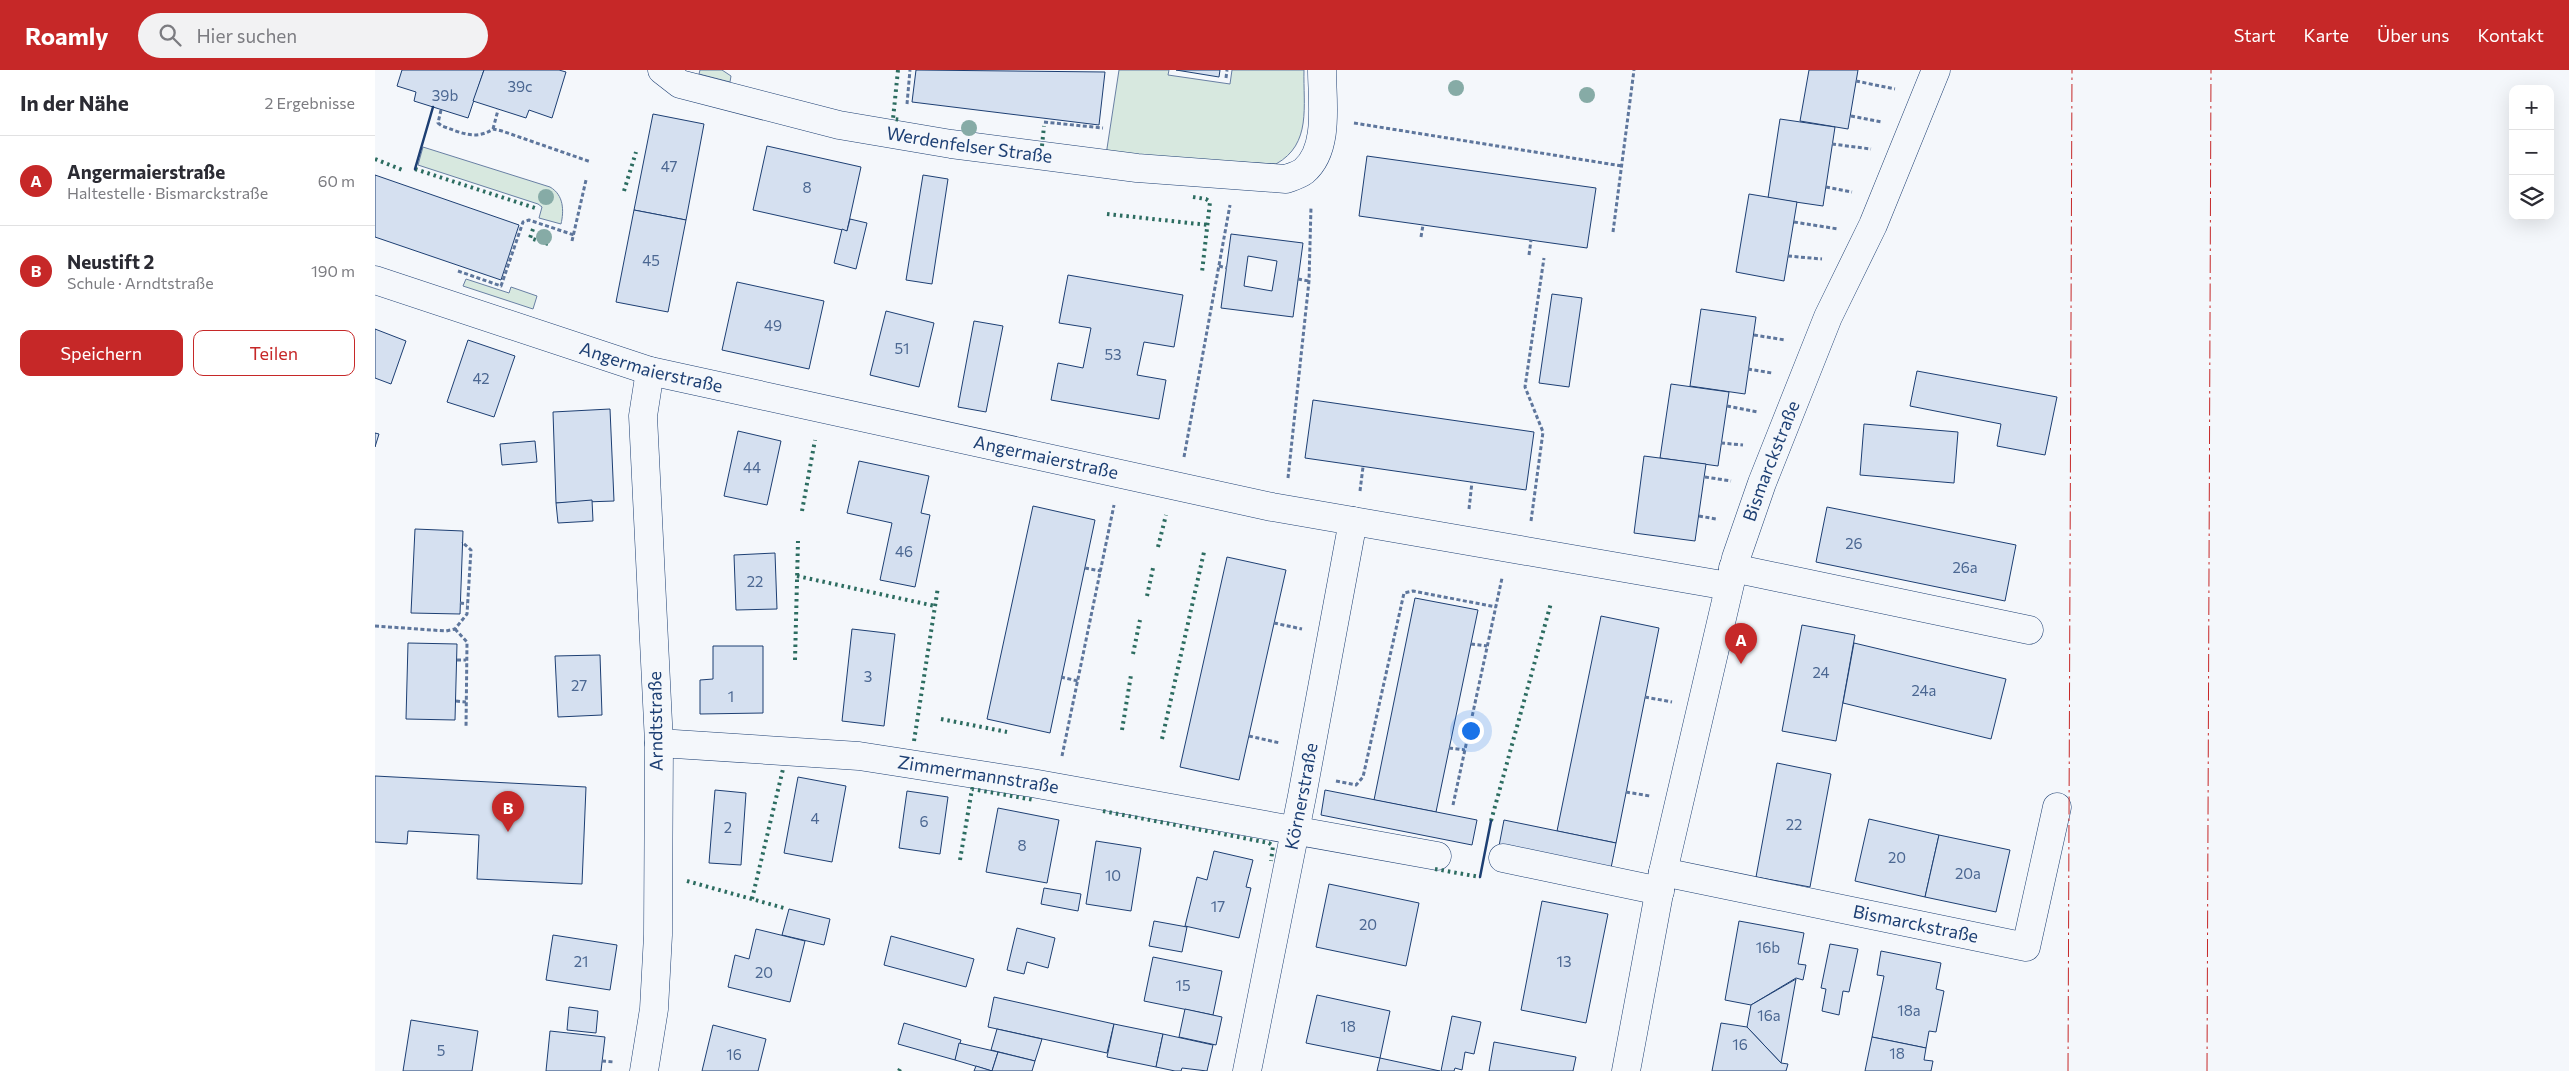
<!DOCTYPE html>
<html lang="de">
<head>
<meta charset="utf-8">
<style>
	body { margin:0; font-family:Commissioner,sans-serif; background:#f2f2f3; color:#2b2b33 }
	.controls { position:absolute; right:15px; top:15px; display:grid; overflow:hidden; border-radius:10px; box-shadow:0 5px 20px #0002 }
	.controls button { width:45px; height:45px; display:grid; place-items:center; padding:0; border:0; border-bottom:1px solid #e1e1e2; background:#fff; color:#2b2b33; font:25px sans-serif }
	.you { position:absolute; left:1095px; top:660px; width:18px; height:18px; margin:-12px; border:4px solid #fff; border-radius:50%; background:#1a73e8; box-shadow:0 0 0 8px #1a73e833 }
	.badge { display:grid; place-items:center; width:32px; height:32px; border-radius:50%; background:#c62828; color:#fff; font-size:16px; font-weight:700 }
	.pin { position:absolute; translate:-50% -41px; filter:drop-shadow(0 1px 2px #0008) }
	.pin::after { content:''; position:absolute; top:26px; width:18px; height:15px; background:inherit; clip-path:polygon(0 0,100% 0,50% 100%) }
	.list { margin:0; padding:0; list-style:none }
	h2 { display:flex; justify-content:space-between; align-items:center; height:65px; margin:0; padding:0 20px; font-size:21px }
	h2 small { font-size:16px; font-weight:400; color:#7c7c81 }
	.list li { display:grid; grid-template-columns:32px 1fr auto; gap:15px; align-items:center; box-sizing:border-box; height:90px; padding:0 20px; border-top:1px solid #e1e1e2 }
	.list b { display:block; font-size:19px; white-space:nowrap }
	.list p { margin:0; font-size:16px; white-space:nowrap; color:#7c7c81 }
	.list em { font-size:16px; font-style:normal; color:#7c7c81 }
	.actions { display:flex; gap:10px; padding:15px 20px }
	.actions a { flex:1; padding:11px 0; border:1px solid #c62828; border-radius:10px; text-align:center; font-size:18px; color:#c62828 }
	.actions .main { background:#c62828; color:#fff }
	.icon { flex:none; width:28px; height:28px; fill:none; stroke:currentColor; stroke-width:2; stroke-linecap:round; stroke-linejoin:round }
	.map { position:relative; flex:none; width:2194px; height:1001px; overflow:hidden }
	header { display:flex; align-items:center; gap:30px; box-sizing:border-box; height:70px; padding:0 25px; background:#c62828; color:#fff }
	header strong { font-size:24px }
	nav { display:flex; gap:28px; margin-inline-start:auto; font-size:18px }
	.search { width:350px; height:45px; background:#f2f2f3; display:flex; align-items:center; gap:12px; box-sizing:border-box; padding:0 18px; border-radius:28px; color:#7c7c81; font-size:19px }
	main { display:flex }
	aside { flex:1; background:#fff }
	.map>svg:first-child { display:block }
	.green { fill:#d7e8df; stroke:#687fa3 }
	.building { fill:#d5e0f0; stroke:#1d3f73; fill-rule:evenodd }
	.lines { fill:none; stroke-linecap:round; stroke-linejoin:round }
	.minor-casing { stroke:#1d3f73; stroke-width:29 }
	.path { stroke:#5e769c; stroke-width:3; stroke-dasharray:4 2.5; stroke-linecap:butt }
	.minor { stroke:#f4f7fb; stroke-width:28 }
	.hedge { stroke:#2c6c60; stroke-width:4; stroke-dasharray:2.5 4; stroke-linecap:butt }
	.wall { stroke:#1d3f73; stroke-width:2.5 }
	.power { stroke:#c62828; stroke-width:1; stroke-dasharray:18 4 2.5 4; stroke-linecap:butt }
	.tree { fill:#86aba6 }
	.labels { text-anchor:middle; stroke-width:4; stroke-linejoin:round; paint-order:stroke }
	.number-label { font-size:15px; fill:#4b6792 }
	.street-label { font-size:18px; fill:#1d3f73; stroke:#f4f7fb }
</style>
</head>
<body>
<header>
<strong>Roamly</strong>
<div class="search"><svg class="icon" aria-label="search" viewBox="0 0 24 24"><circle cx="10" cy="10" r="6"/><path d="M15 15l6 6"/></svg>Hier suchen</div>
<nav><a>Start</a><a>Karte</a><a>Über uns</a><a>Kontakt</a></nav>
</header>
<main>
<aside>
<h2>In der Nähe<small>2 Ergebnisse</small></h2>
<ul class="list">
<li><span class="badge">A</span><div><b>Angermaierstraße</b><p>Haltestelle · Bismarckstraße</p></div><em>60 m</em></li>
<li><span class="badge">B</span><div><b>Neustift 2</b><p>Schule · Arndtstraße</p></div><em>190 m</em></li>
</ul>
<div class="actions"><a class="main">Speichern</a><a>Teilen</a></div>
</aside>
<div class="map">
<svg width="2194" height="1001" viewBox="0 0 2194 1001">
	<rect width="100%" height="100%" fill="#f4f7fb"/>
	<g class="green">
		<path d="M325,0H347L356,6L355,12L324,4Z"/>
		<path d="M744,0H794L793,5L855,14L857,0H929C928,36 937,74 901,94L731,85Z"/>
		<path d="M48,77L175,117C189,125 189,141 186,154L164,148L167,137L163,134L43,95Z"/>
		<path d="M91,209L134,223L136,217L162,226L158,239L88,216Z"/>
	</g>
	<g class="building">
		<path d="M27,0H109L93,48L39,31L41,22L22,16Z"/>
		<path d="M109,0H184L191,2L177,48L154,40L151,48L98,31Z"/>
		<path d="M541,0L730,2L724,55L537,32Z"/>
		<path d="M801,0H845L844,7Z"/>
		<path d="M1434,0H1483L1473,59L1425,51Z"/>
		<path d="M278,44L329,54L311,150L259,140Z"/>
		<path d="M1405,49L1460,57L1448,136L1393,128Z"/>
		<path d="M392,76L486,97L472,161L378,140Z"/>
		<path d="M992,86L1221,118L1212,178L984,146Z"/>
		<path d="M0,105L144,155L126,210L0,167Z"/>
		<path d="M548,105L573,109L557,214L531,210Z"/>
		<path d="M1374,124L1422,132L1409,211L1361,202Z"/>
		<path d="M259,140L311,150L293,242L241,232Z"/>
		<path d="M475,149L492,153L481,199L459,193L467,159L472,161Z"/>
		<path d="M856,164L928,173L918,247L846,238ZM873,186L902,191L897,221L869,216Z"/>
		<path d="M693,205L808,225L799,277L769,272L762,305L791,310L784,349L676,330L683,293L708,298L716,258L684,253Z"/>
		<path d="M362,212L449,231L434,299L347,280Z"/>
		<path d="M1177,224L1207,228L1194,317L1164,313Z"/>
		<path d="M1326,239L1381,247L1370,324L1315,316Z"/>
		<path d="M511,241L559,253L544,317L495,305Z"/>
		<path d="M599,251L628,256L611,342L583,337Z"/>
		<path d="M0,259L31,271L16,314L0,308Z"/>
		<path d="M93,270L140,286L119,347L72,332Z"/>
		<path d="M1542,301L1682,327L1670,385L1622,376L1626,354L1535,336Z"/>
		<path d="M1296,314L1354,322L1343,396L1285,388Z"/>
		<path d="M938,330L1159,362L1151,420L930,388Z"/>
		<path d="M235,339L239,431L181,433L178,342Z"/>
		<path d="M1489,354L1583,362L1579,413L1485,405Z"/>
		<path d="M363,361L406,371L392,435L349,426Z"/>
		<path d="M0,363L4,364L0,377Z"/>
		<path d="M160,371L162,392L127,395L125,374Z"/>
		<path d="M1269,386L1331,394L1320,471L1259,463Z"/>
		<path d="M484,391L554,406L546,443L555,445L540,517L505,510L517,453L472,443Z"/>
		<path d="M217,430L218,451L183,453L181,433Z"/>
		<path d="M658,436L720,450L675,663L612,649Z"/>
		<path d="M1452,437L1641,475L1630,531L1441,492Z"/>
		<path d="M40,459L88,461L85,544L36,543Z"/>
		<path d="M400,483L402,539L361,540L359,485Z"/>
		<path d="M852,487L911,500L864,710L805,697Z"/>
		<path d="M1040,528L1103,540L1061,742L999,730Z"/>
		<path d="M1226,546L1284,558L1241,773L1182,761Z"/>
		<path d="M1427,555L1480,565L1461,671L1407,661Z"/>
		<path d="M477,559L520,564L509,656L467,651Z"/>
		<path d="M33,573L82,574L80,650L31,649Z"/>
		<path d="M1479,573L1631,609L1616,669L1468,633Z"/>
		<path d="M338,576H388V643L325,644V610L338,609Z"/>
		<path d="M225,585L227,645L183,647L180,586Z"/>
		<path d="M1402,693L1456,704L1435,817L1381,807Z"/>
		<path d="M0,706L211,717L207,814L102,809L104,765L33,761L32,774L0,772Z"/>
		<path d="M423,707L471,716L457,792L409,783Z"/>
		<path d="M340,720L371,723L366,795L334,793Z"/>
		<path d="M950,720L1102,750L1097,775L946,745Z"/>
		<path d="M532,721L573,727L565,784L524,778Z"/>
		<path d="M623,738L684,750L672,813L611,802Z"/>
		<path d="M1494,749L1564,765L1550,827L1480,811Z"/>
		<path d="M1129,750L1241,773L1236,798L1124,776Z"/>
		<path d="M1564,765L1635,780L1621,842L1550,827Z"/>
		<path d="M721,771L766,778L756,841L711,834Z"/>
		<path d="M839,781L878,790L871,817L876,818L864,868L810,856L822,807L832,810Z"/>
		<path d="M954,814L1044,833L1031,896L941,877Z"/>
		<path d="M669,818L706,824L703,841L666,834Z"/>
		<path d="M1167,831L1233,844L1211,953L1146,940Z"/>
		<path d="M414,839L455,849L449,875L407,865Z"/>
		<path d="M779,851L812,857L807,882L774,876Z"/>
		<path d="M1364,851L1429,863L1423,894L1431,895L1428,910L1421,908L1376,935L1350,930Z"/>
		<path d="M642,858L680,868L673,898L652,892L649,904L632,900Z"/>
		<path d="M381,859L430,871L415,932L353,917L360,885L374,889Z"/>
		<path d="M178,865L242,875L235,920L171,910Z"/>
		<path d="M516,866L599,889L591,917L509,895Z"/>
		<path d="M1455,874L1483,879L1474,922L1468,921L1464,945L1447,941L1451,919L1446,918Z"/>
		<path d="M1506,881L1566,893L1561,919L1569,921L1561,962L1554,961L1551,978L1497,967L1509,906L1502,905Z"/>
		<path d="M778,887L847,901L838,945L769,931Z"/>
		<path d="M1421,909L1406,993L1372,957L1376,935Z"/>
		<path d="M942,925L1015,941L1005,988L931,973Z"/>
		<path d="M619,927L739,954L732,983L613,957Z"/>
		<path d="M194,937L223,941L221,963L192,960Z"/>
		<path d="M810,939L847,947L841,975L804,967Z"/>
		<path d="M1077,946L1106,952L1099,984L1090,982L1087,1000L1080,998L1079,1001H1066Z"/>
		<path d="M36,950L103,961L97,1001H28Z"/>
		<path d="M529,953L586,970L580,990L523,974Z"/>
		<path d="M1346,953L1372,957L1406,993L1413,994L1411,1001H1337Z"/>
		<path d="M739,954L788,964L781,997L732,987Z"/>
		<path d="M338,955L391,969L383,1001H327Z"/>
		<path d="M622,959L667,969L660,991L616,980Z"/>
		<path d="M175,961L230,967L226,1001H171Z"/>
		<path d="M788,964L838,975L832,1001L807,998L806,1001H800L781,997Z"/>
		<path d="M1497,967L1551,978L1549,990L1558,991L1556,1001H1490Z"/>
		<path d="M1119,972L1201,987L1198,1001H1114Z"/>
		<path d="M584,973L623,982L617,1001L580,990Z"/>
		<path d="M623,982L660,991L657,1001H599L601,996L617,1001Z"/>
		<path d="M1005,988L1065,1001H1002Z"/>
	</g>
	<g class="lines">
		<defs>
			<g id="minor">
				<path id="s1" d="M287,0L305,14L464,55L576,74L762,98L911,109C916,107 924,105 929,101C955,79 947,31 947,0"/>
				<path id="s2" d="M0,210L275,301L897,437L1353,516"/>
				<path d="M1358,498L1654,560"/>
				<path id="s3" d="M284,673L484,686L657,713L1062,786"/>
				<path d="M1128,788L1285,821"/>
				<path id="s4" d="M1288,802L1651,877L1682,737"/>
				<path d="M269,1001L279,939L283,865L284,673L268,346L275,301"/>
				<path id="s5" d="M872,1001L927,726L978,451"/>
				<path id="s6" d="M1251,1001L1288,802L1361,488L1387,413L1453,247L1498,155L1561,0"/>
			</g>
		</defs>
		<use href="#minor" class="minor-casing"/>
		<g class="path">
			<path d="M851,8L852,0"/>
			<path d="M1481,11L1520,19"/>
			<path d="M532,34L535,0"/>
			<path d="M66,40L63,53L67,56C85,62 100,71 118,59L127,61L216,92"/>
			<path d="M1476,46L1507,52"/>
			<path d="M669,52L728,58"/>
			<path d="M979,53L1247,96"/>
			<path d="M118,59L123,40"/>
			<path d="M1457,74L1496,79"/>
			<path d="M1451,117L1477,122"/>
			<path d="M1419,152L1463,159"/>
			<path d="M1238,162L1259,0"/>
			<path d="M1046,167L1048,155"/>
			<path d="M197,171L211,110"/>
			<path d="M1154,185L1156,170"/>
			<path d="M1413,186L1447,189"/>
			<path d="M844,196L852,198"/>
			<path d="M83,201L126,216L148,152L154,150L199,165"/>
			<path d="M923,209L934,211"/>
			<path d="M1379,265L1410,270"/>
			<path d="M1373,299L1397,303"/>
			<path d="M1352,336L1383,342"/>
			<path d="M1346,373L1368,375"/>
			<path d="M809,387L855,135"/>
			<path d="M1330,407L1356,411"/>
			<path d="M913,408L934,211L936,137"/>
			<path d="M985,421L988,397"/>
			<path d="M1094,439L1097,412"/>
			<path d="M1324,446L1341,449"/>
			<path d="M1156,451L1168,362L1150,317L1169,188"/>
			<path d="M710,498L726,501"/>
			<path d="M85,533L92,534"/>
			<path d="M899,553L927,559"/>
			<path d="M0,556L71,561L80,559L92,544L96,480L87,472"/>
			<path d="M80,559L92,572L91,658"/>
			<path d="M1096,574L1112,576"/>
			<path d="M82,590H91"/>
			<path d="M686,607L703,611"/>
			<path d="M1270,627L1297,632"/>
			<path d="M81,631L91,632"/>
			<path d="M874,666L905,673"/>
			<path d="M1074,678L1090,680"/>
			<path d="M687,686L739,435"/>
			<path d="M961,711L981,715L988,707L1029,523L1038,521L1121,537"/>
			<path d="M1251,722L1275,726"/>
			<path d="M1078,735L1127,508"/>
			<path d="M227,991L239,992"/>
		</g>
		<use href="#minor" class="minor"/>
		<g class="hedge">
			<path d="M523,0L518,49L527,50"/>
			<path d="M667,76L669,56"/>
			<path d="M0,89L30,101"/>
			<path d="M40,99L163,139"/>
			<path d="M249,121L261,82"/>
			<path d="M818,127L831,129L835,132L827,202"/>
			<path d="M732,144L833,155"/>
			<path d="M158,159L155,168L173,174"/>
			<path d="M427,441L440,370"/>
			<path d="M783,477L791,445"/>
			<path d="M422,506L560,536"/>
			<path d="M772,526L778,498"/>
			<path d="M758,584L765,550"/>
			<path d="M420,590L423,471"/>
			<path d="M566,649L632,662"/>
			<path d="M747,660L756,605"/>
			<path d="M787,669L829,482"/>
			<path d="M539,671L563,517"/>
			<path d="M728,741L894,773L898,776L896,791"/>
			<path d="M1116,751L1176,533"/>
			<path d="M585,790L597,719L659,730"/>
			<path d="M1060,799L1105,807"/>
			<path d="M312,811L409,838"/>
			<path d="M377,829L408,699"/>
			<path d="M524,1001L525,999"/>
		</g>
		<g class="wall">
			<path d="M40,99L58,37"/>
			<path d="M1105,807L1116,751"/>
		</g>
		<g class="power">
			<path d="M1693,1001L1697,0"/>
			<path d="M1832,1001L1836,0"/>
		</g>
	</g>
	<g class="tree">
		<circle cx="1081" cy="18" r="8"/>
		<circle cx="1212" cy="25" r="8"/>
		<circle cx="594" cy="58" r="8"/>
		<circle cx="171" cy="127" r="8"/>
		<circle cx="169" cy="167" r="8"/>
	</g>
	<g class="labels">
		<g class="number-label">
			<text x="145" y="22">39c</text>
			<text x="70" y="31">39b</text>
			<text x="294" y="102">47</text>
			<text x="432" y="123">8</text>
			<text x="276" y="196">45</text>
			<text x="398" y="261">49</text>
			<text x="527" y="284">51</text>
			<text x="738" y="290">53</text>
			<text x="106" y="314">42</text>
			<text x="377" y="403">44</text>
			<text x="1479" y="479">26</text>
			<text x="529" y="487">46</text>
			<text x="1590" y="503">26a</text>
			<text x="380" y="517">22</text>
			<text x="1446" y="608">24</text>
			<text x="493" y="612">3</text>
			<text x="204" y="621">27</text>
			<text x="1549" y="626">24a</text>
			<text x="356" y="632">1</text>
			<text x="440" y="754">4</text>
			<text x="549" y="757">6</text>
			<text x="1419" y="760">22</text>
			<text x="353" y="763">2</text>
			<text x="647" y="781">8</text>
			<text x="1522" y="793">20</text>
			<text x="1593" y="809">20a</text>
			<text x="738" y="811">10</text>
			<text x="843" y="842">17</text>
			<text x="993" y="860">20</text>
			<text x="1393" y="883">16b</text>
			<text x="206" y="897">21</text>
			<text x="1189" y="897">13</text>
			<text x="389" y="908">20</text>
			<text x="808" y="921">15</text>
			<text x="1534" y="946">18a</text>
			<text x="1394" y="951">16a</text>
			<text x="973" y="962">18</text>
			<text x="1365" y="980">16</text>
			<text x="66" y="986">5</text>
			<text x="1522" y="989">18</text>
			<text x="359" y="990">16</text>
		</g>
		<g class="street-label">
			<text dy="6" stroke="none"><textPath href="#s1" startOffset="319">Werdenfelser Straße</textPath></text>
			<text dy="6" stroke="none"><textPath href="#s2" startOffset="290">Angermaierstraße</textPath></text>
			<text dy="6" stroke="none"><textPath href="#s2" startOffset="695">Angermaierstraße</textPath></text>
			<text dy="6" stroke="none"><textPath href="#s6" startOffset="628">Bismarckstraße</textPath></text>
			<text transform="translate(281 651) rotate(-91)" y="6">Arndtstraße</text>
			<text dy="6" stroke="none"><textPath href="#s3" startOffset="321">Zimmermannstraße</textPath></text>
			<text dy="6" stroke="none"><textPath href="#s5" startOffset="280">Körnerstraße</textPath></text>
			<text dy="6" stroke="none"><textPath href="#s4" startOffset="258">Bismarckstraße</textPath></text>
		</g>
	</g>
</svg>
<div class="controls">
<button>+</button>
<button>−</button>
<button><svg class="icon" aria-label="layers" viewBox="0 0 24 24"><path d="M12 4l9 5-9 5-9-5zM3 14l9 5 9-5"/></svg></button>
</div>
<div class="you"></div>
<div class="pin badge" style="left:1366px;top:594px">A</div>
<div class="pin badge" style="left:133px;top:762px">B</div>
</div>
</main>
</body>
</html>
